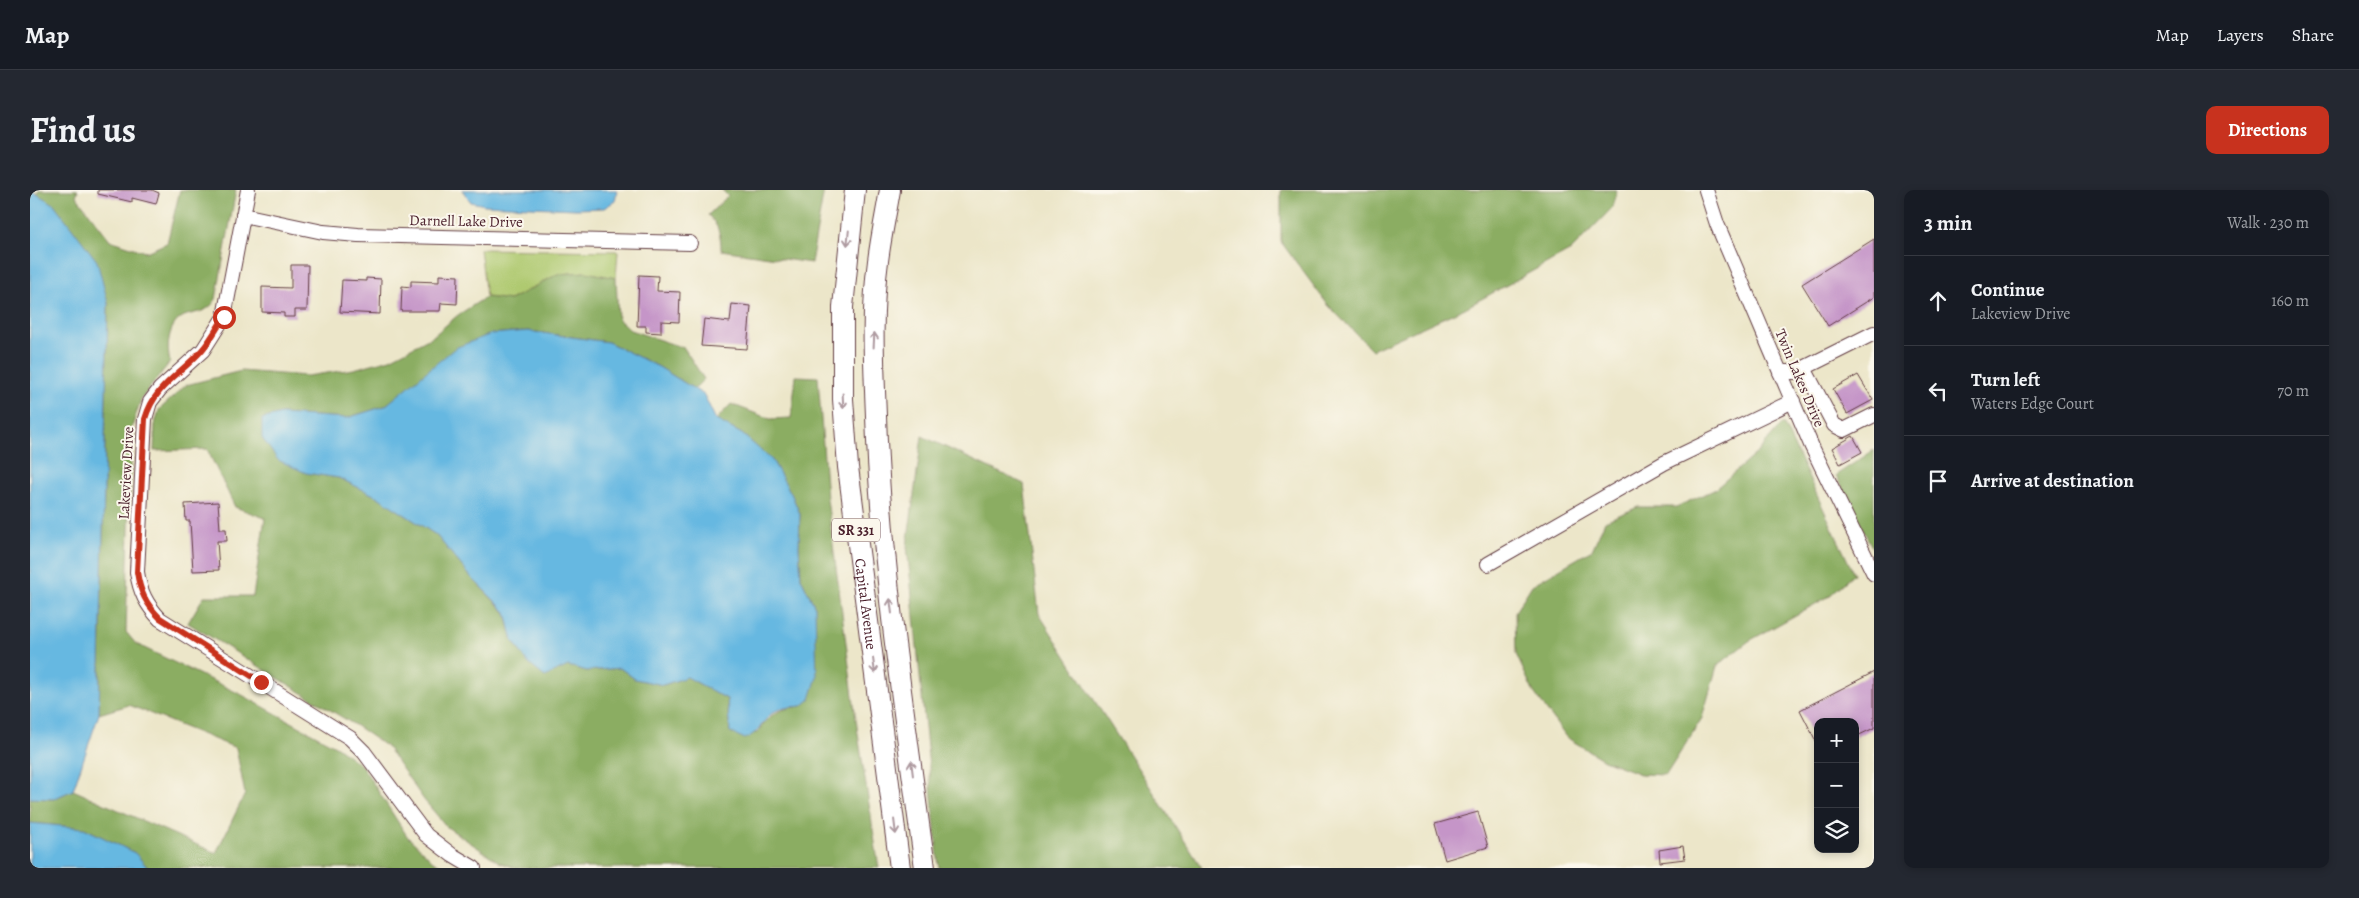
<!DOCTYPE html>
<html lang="en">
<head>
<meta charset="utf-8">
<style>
	body { margin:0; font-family:Alegreya,serif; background:#242831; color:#f1f3f6 }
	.controls { position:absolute; right:15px; bottom:15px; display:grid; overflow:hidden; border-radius:10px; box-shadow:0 2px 8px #0003 }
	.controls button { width:45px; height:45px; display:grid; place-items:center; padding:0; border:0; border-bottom:1px solid #363941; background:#171b24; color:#f1f3f6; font:25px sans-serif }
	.stop { position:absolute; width:15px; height:15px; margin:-11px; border:4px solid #c8321e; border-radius:50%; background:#fff }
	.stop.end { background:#c8321e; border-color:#fff; box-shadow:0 1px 5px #0008 }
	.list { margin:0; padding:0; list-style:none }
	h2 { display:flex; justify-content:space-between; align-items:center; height:65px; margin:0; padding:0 20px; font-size:21px }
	h2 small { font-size:16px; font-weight:400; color:#9ea1a6 }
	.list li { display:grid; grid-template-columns:32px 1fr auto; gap:15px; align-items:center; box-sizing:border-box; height:90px; padding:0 20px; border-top:1px solid #363941 }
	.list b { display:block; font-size:19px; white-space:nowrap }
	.list p { margin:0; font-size:16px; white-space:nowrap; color:#9ea1a6 }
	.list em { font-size:16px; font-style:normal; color:#9ea1a6 }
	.icon { flex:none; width:28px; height:28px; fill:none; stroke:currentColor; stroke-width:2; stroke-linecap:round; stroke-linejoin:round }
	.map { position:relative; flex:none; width:1844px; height:678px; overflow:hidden; border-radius:10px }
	header { display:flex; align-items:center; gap:30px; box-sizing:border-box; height:70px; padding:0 25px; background:#171b24; border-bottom:1px solid #363941 }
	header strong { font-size:24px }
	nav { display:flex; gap:28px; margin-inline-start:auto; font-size:18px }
	.intro { display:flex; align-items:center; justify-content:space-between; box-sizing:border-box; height:120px; padding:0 30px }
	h1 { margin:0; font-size:35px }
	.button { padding:12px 22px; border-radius:10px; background:#c8321e; color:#fff; font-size:18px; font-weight:700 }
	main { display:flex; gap:30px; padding:0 30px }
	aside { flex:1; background:#171b24; border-radius:10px; box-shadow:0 2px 8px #0003 }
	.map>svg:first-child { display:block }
	.green { fill:#afc96f; stroke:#7c744d }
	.forest { fill:#8bad62; stroke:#6a6646 }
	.water { fill:#66b8e1; stroke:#586c86 }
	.building { fill:#c595c8 }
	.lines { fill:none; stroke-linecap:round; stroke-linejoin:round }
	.minor-casing { stroke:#623d43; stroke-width:16 }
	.highway-casing { stroke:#623d43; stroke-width:22 }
	.minor { stroke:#fff; stroke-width:14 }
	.highway { stroke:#fff; stroke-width:20 }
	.oneway { stroke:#ae9aa0 }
	.route { stroke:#c8321e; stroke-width:6 }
	.labels { text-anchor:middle; stroke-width:4; stroke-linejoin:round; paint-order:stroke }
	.shield { fill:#fbf7ec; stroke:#7f6065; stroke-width:1 }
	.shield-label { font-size:14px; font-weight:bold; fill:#4a1f2b }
	.street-label { font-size:15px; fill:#4a1f2b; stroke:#fbf7ec }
</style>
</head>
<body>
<header>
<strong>Map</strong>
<nav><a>Map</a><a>Layers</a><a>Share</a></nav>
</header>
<div class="intro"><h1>Find us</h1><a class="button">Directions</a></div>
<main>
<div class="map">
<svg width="1844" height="678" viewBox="0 0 1844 678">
	<rect width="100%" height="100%" fill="#fbf7ec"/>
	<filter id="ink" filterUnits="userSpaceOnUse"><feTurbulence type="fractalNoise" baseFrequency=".02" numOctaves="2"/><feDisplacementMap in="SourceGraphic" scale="10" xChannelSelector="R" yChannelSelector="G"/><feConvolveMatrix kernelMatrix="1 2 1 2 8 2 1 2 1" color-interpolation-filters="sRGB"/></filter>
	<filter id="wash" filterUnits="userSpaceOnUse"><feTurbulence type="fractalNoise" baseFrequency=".0096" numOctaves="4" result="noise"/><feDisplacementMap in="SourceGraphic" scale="20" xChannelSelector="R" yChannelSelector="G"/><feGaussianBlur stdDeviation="1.12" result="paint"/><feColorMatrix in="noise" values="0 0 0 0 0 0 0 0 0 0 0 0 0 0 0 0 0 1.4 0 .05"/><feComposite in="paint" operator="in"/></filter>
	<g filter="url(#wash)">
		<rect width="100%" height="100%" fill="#ece6c9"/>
		<path class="green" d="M450,59L588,61L586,88L556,82L528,84L480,110L456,107Z"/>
		<g class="forest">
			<path d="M8,0H48L46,6L80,50L116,62L137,53L150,0H206L186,109C178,122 171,121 157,125C138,131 136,156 140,172L111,209L102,237L96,442L106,454L212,505L307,557L332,576L377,646L403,671L416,678H118L105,663L54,638L0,633V608L23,609L43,600L186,663L215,604L206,558L99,515L69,524L78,113L24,14L8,5Z"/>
			<path d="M692,0H794L781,73L691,60C691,46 689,35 678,25L698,6Z"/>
			<path d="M1251,0H1587L1582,18L1541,60L1435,118L1342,160L1298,115L1251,52Z"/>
			<path d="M556,82L586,88L588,129L600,140L654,158L674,189L664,199L629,177L578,152L498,141L461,144L390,189L355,216L317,228L251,224L232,229L277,283L309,288L348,307L406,345L441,387L476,423L483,451L499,474L538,475L557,481L590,478L605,489L633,495L657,487L697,509L700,542L727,543C739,524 750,518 772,516L785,417L771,388L769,357L770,324L761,303L742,270L712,244L686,230L701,214L740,229L761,228L766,186L788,187L797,309L828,544L849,678H485L469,672L417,637L394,610L357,557L328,537L158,433L174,406H223L235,328L205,317L177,259L124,261L125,234L129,220L156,195L211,181L277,186L324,179L360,169L402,147L428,125L456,107L480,110L528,84Z"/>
			<path d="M1753,233L1824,384L1798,407L1719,451L1687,476L1672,528L1636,585L1610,584L1574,570L1536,547L1503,501L1486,464L1485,422L1502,395L1562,360L1575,331L1608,317H1646L1684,300L1728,262Z"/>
			<path d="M892,246L994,294L1009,424L1172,678H909L877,356Z"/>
			<path d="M1844,260V361L1806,285Z"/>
		</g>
		<g class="water">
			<path d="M0,0L24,14L67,71L78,113L69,524L43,600L23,609L0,608Z"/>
			<path d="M432,0H587L585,11L574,18L546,19L455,15L441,12Z"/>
			<path d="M498,141L578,152L629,177L674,205L686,230L712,244L742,270L761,303L770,324L769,357L771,388L785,417L787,487L780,509L772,516C763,517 752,517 744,522C731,531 733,540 715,549L700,542L697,509L657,487L633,495L605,489L590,478L557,481L538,476L515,487L499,474L483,451L476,422L441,387L406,345L348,307L309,288L276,283L248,270L232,248V229L251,224L317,228L355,216L425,158L461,144Z"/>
			<path d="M0,633L54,638L105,663L118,678H0Z"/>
		</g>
		<g id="blocks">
			<g class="building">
				<path d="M68,0H122L129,3L126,14L102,8V12L68,4Z"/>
				<path d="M1844,49V107L1798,136L1772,94Z"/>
				<path d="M261,75H278L277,120H265V127H254V123L232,122V97L261,98Z"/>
				<path d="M409,85L428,86L427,114L411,113L410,121H371L372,96L381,97V91L409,92Z"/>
				<path d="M609,85L628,86L627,101L650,102L649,132L631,131V143L616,142V136H607Z"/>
				<path d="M336,88L351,89L350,124L310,122L312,90L336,91Z"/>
				<path d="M702,114L721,116L717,159L671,156L674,129L700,132Z"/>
				<path d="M1828,185L1843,210L1817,224L1803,199Z"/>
				<path d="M1823,246L1832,262L1810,274L1802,258Z"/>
				<path d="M188,312L190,339H196L197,351H187L189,380L163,381L160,331H156L155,314Z"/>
				<path d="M1844,482V538L1825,547V532H1788V555L1770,520Z"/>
				<path d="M1448,622L1458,657L1415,670L1405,634Z"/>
				<path d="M1653,656L1655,669L1630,672L1629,660Z"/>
			</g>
		</g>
	</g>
	<g filter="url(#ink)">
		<use href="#blocks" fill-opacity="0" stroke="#623d43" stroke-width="1"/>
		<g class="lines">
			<defs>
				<g id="minor">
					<path d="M218,0L194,127L173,160L130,199L120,212L115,229L107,382C110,402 116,414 130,429L320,548L334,562L396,645L422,665L444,678"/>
					<path d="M1676,0L1687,34L1782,257L1844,384"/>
					<path d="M213,25L293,42L328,45L660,53"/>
					<path d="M1774,178L1804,235L1814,240L1844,225"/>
					<path d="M1750,182H1766L1844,143"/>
					<path d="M1458,374L1634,273L1763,211"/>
				</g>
				<g id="highway">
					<path id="s1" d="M825,0L813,117V209L818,277L870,678"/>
					<path d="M860,0C856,24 851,47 848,71C841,122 844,175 846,226C851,378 875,528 895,678"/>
				</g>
			</defs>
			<use href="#minor" class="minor-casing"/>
			<use href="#highway" class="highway-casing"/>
			<use href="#minor" class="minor"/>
			<use href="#highway" class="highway"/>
		</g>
		<defs><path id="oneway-shaft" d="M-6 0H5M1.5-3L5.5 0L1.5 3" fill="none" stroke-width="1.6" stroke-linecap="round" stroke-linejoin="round" transform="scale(1.25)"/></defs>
		<g class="oneway">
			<use href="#oneway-shaft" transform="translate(818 48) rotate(96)"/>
			<use href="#oneway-shaft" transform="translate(844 150) rotate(-87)"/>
			<use href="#oneway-shaft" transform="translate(813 211) rotate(87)"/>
			<use href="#oneway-shaft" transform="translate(861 416) rotate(-97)"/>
			<use href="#oneway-shaft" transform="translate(844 476) rotate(83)"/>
			<use href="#oneway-shaft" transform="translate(882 578) rotate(-97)"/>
			<use href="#oneway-shaft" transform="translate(865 637) rotate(83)"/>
		</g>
	</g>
	<g class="lines" filter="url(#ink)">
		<path class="route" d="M194,127C187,138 180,151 172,160C150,185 125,195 115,229L107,382C110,402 116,414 130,428L231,492"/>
	</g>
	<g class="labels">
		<rect class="shield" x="802" y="328.5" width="48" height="23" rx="4"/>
		<g class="shield-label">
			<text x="826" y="345">SR 331</text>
		</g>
		<g class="street-label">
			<text transform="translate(436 31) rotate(1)" y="5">Darnell Lake Drive</text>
			<text transform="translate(1770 188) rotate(67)" y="5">Twin Lakes Drive</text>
			<text transform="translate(96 283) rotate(-87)" y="5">Lakeview Drive</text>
			<text dy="5" stroke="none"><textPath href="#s1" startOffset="416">Capital Avenue</textPath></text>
		</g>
	</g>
</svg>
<div class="controls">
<button>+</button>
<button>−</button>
<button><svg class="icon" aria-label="layers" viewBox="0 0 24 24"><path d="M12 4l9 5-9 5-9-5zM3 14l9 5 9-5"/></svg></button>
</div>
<div class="stop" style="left:194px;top:127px"></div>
<div class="stop end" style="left:231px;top:492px"></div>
</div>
<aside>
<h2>3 min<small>Walk · 230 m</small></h2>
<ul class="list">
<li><svg class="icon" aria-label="ahead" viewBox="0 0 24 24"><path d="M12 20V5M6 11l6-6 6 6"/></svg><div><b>Continue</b><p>Lakeview Drive</p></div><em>160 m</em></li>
<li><svg class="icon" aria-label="left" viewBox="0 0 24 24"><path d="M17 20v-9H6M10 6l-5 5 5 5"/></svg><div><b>Turn left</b><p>Waters Edge Court</p></div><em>70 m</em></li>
<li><svg class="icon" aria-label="arrive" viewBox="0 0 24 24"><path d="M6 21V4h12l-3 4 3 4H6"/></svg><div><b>Arrive at destination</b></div></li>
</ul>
</aside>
</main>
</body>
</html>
